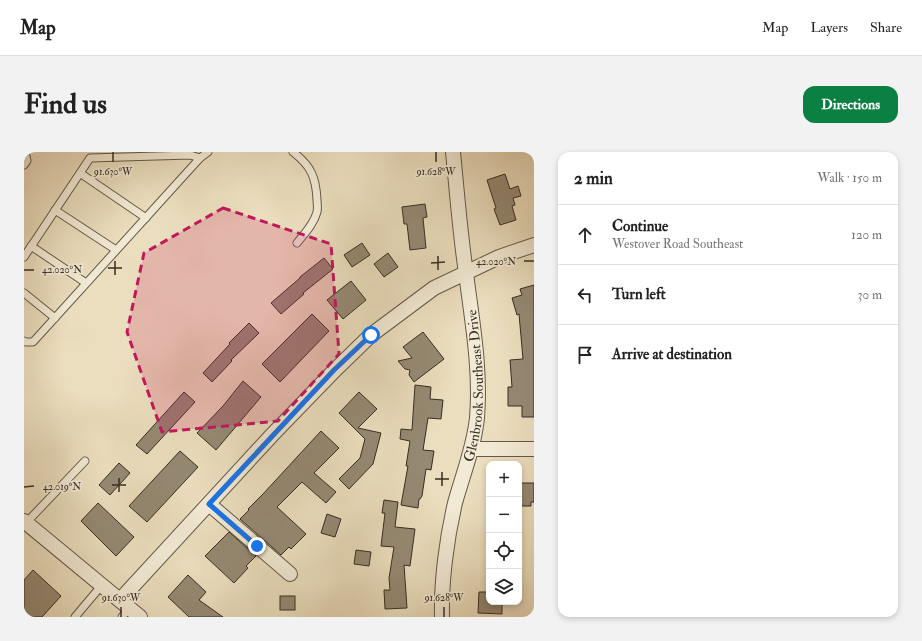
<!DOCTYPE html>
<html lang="en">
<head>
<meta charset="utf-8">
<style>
	body { margin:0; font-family:"IM FELL Double Pica",serif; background:#f2f2f2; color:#222 }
	.controls { position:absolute; right:12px; bottom:12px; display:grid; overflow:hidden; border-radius:8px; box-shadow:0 2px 6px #0003 }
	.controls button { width:36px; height:36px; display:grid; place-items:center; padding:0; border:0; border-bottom:1px solid #e0e0e0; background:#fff; color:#222; font:20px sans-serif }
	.stop { position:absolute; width:12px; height:12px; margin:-9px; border:3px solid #1a73e8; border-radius:50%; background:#fff }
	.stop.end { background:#1a73e8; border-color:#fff; box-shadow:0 1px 4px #0008 }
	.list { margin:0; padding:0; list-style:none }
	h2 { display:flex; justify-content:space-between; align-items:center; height:52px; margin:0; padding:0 16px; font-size:17px }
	h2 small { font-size:13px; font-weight:400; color:#767676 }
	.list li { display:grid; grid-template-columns:26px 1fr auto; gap:12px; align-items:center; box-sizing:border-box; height:60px; padding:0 16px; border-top:1px solid #e0e0e0 }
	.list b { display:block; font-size:15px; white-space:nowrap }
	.list p { margin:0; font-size:13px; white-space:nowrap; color:#767676 }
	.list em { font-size:13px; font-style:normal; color:#767676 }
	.icon { flex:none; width:22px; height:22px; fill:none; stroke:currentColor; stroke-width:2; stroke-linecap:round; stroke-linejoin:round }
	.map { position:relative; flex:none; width:510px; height:465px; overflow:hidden; border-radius:12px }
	header { display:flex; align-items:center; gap:24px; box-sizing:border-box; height:56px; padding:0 20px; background:#fff; border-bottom:1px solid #e0e0e0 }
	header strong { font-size:19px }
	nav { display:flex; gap:22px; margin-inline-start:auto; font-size:14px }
	.intro { display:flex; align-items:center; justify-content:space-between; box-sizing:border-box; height:96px; padding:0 24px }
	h1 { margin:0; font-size:28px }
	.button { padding:10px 18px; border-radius:12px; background:#0b8043; color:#fff; font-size:14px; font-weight:700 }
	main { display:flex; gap:24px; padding:0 24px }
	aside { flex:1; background:#fff; border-radius:12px; box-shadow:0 2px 6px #0003 }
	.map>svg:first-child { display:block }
	.building { fill:#958973; stroke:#372d22 }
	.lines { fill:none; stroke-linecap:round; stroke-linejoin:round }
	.service-casing { stroke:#645949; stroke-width:9 }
	.minor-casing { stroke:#645949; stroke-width:16 }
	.service { stroke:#f2ead5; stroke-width:7 }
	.minor { stroke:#f2ead5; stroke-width:14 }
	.route { stroke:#1a73e8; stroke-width:5 }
	.marked { fill:#c2185b; fill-opacity:0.2; stroke:#c2185b; stroke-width:3; stroke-dasharray:8 5; stroke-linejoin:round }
	.ticks { fill:none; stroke:#372d22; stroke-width:1.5 }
	.labels { text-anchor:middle; stroke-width:3.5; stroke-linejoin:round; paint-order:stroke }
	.street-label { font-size:14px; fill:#372d22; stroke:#f2ead5 }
	.ticks-label { font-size:10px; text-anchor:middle; fill:#372d22; stroke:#f2ead5; stroke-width:3.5; stroke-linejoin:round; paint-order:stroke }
</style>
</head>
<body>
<header>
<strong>Map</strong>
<nav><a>Map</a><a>Layers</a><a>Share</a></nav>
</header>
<div class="intro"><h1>Find us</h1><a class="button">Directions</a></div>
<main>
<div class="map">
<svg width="510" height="465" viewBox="0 0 510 465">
	<rect width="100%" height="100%" fill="#ebdebe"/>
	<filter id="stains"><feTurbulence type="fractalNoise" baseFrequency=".005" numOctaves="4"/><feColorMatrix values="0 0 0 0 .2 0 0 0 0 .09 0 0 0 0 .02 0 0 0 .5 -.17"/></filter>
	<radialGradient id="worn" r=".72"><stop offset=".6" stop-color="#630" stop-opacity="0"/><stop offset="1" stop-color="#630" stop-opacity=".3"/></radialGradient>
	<g class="building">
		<path d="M481,22L486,37L494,34L497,44L489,46L491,53L488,54L492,68L476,73L470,57L472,56L463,28Z"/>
		<path d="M401,52L403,65L399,66L402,96L386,98L383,72H380L378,55Z"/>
		<path d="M338,91L346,103L328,115L320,103Z"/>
		<path d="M364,101L374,115L360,125L350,112Z"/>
		<path d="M300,106L309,117L279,141L280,142L257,162L247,151L276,126V125Z"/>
		<path d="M327,129L342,148L319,167L303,148Z"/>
		<path d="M510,133V265H498V254H484V235H488L486,208L499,207L495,162L493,163L488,146L498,143L496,137Z"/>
		<path d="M288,162L305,179L256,230L238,212Z"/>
		<path d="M225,171L235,181L207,208L208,209L188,230L179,221L206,192L205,191Z"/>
		<path d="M399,180L420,207L390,230L385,223L386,218L381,217L374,209L388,206L379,195Z"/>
		<path d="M219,229L237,245L192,298L173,281L199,254Z"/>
		<path d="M391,233L407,235L406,247L419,248L417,267L404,266L399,298L410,299L407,318L402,317L398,344L396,347H395L394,356L377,353L384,314H382L386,289L376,287L377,277L388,278Z"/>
		<path d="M160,240L171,250L123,302L112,293Z"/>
		<path d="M335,240L353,257L334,276L357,281L349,312L325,337L315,327L336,306L341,287L315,261Z"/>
		<path d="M297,279L315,296L290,321L312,340L302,351L278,330L253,355L282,382L267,397L265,395L257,403L216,367L225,358L224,357L239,342Z"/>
		<path d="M156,299L174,315L123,370L105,354Z"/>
		<path d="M95,311L106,321L86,343L75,333Z"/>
		<path d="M495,331H510V350H507V354H495Z"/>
		<path d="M360,348L374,350L371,375L391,377L386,414L380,413L383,456L361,457L360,438H366L365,426L370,395L357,394L361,361H358Z"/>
		<path d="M74,351L110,385L92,404L57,369Z"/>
		<path d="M303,362L317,367L311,385L297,381Z"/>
		<path d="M205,380L232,404L222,414L224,416L210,431L181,404Z"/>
		<path d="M332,398L347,400L345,414L330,412Z"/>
		<path d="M9,418L37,444L18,465H0V428Z"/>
		<path d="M164,423L182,440L175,448L199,465H165L144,445Z"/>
		<path d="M455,440H465V450H478V462L454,461Z"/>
		<rect x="256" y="444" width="15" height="14"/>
	</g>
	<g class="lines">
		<defs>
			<g id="service">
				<path d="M269,0C287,14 292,25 293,48C293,51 294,56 293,60C290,72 280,82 273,91"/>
				<path d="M0,3L2,4L3,9L0,13"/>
				<path d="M56,21L122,66"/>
				<path d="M31,58L92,98"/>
				<path d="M7,94L62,131"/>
				<path d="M0,105L66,6L166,3L176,6"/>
				<path d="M0,141L31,166"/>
				<path d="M0,189L2,190H9L176,6L184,0"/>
				<path d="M2,371L61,309"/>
				<path d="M51,465L78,433"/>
				<path d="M98,465L105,456"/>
			</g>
			<g id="minor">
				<path d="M448,297H510"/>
				<path d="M185,352L266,422"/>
				<path d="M0,369L116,465"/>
				<path d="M96,448L248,283L311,218L347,183L410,136L475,105L510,93"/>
				<path id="s1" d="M418,465C417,429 423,385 431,351C439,322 450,295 453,266C457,217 448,169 442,121C436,81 433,40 429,0"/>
			</g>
		</defs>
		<use href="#service" class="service-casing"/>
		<use href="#minor" class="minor-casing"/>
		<use href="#service" class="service"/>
		<use href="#minor" class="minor"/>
	</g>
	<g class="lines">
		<path class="route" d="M233,394L185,352L310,218L347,183"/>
	</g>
	<path class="marked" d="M199,56L307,92L315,202L254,269L138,280L103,180L120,101Z"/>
	<path class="ticks" d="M89,0V10M412,0V10M414,104V118M91,109V123M500,109H510M407,111L421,110M84,116H98M0,118H10M418,320V334M95,326V340M411,327H425M88,333H102M0,335L10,334M97,455V465M420,455V465"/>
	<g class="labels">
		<g class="street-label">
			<text dy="5" stroke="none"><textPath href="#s1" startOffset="235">Glenbrook Southeast Drive</textPath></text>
		</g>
	</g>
	<g class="ticks-label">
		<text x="89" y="23">91.630°W</text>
		<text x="412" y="23">91.628°W</text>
		<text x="472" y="113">42.020°N</text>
		<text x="38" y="121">42.020°N</text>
		<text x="38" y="338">42.019°N</text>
		<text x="97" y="449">91.630°W</text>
		<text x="420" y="449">91.628°W</text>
	</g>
	<rect width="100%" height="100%" filter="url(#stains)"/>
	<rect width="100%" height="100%" fill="url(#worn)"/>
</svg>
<div class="controls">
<button>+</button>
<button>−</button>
<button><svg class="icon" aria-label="locate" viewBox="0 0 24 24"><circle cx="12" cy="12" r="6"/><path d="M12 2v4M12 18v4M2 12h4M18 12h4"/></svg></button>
<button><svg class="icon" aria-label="layers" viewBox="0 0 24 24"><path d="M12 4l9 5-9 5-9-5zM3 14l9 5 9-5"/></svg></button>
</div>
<div class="stop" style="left:347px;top:183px"></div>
<div class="stop end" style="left:233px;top:394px"></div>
</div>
<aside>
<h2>2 min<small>Walk · 150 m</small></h2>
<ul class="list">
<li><svg class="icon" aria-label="ahead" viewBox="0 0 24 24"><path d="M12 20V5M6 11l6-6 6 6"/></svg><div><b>Continue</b><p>Westover Road Southeast</p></div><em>120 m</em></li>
<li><svg class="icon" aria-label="left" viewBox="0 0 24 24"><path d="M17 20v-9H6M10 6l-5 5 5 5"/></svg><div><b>Turn left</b></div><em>30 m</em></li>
<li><svg class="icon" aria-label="arrive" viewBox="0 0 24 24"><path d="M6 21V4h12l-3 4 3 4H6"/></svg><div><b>Arrive at destination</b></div></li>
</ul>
</aside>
</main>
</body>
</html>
